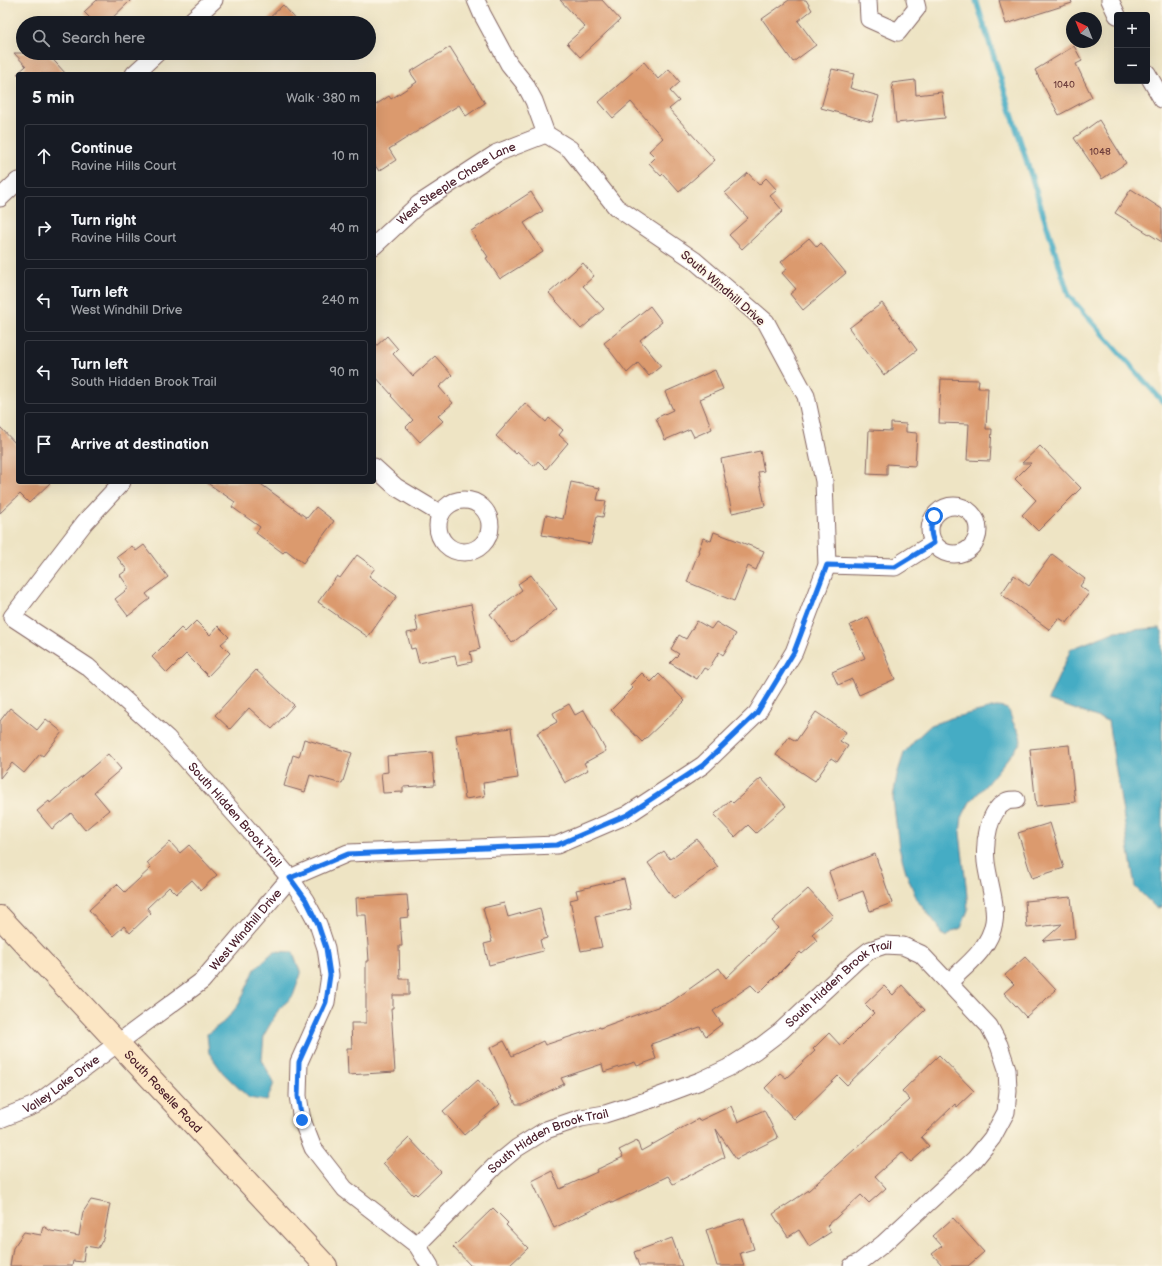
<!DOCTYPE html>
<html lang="en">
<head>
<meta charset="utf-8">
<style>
	body { margin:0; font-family:"Balsamiq Sans",sans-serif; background:#20242c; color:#f1f3f6 }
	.controls { position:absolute; right:12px; top:12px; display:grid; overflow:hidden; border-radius:4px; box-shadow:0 4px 16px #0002 }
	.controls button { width:36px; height:36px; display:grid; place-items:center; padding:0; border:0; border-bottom:1px solid #363941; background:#171b24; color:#f1f3f6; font:20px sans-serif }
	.compass { position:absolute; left:1066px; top:12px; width:36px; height:36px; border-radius:50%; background:#171b24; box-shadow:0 4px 16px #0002; rotate:317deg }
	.stop { position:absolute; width:12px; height:12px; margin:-9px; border:3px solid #1a73e8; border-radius:50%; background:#fff }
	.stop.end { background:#1a73e8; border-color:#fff; box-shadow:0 1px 4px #0008 }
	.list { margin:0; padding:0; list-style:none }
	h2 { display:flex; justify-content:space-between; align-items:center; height:52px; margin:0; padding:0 16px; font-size:17px }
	h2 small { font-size:13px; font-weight:400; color:#9ea1a6 }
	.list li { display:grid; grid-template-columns:26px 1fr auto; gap:12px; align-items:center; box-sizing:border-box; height:64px; margin:0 8px 8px; padding:0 8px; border:1px solid #363941; border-radius:4px }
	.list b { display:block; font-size:15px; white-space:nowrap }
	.list p { margin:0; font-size:13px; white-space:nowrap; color:#9ea1a6 }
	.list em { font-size:13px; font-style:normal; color:#9ea1a6 }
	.icon { flex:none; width:22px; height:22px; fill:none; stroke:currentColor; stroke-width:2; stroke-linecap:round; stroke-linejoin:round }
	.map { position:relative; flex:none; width:1162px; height:1266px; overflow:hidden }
	.search { position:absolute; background:#171b24; box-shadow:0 4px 16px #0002; left:16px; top:16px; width:360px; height:44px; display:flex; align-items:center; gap:10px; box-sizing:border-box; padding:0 14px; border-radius:22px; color:#9ea1a6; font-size:15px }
	.panel { position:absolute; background:#171b24; box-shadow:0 4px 16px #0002; left:16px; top:72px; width:360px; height:412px; border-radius:4px }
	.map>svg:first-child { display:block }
	.water { fill:#44acc4; stroke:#476678 }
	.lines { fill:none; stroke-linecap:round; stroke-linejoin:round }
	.stream { stroke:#44acc4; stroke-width:5.5 }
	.building { fill:#db9a6e }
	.street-casing { stroke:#836461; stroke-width:19 }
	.secondary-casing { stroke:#836461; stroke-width:24 }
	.street { stroke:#fff; stroke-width:17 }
	.secondary { stroke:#fce6c4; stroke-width:22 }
	.route { stroke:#1a73e8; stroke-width:5 }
	.labels { text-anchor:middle; stroke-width:3; stroke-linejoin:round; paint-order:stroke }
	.number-label { font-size:10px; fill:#6e3e3c }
	.street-label { font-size:12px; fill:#4a1f2b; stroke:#fcf5e5 }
</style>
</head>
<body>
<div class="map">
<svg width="1162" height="1266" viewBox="0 0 1162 1266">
	<rect width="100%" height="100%" fill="#fcf5e5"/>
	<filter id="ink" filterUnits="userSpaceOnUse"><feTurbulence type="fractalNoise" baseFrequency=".025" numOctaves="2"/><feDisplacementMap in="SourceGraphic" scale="8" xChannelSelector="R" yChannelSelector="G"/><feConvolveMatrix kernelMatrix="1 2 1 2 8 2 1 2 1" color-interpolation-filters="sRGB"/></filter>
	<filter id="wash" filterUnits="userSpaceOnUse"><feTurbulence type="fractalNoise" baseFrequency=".012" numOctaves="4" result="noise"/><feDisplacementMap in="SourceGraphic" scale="16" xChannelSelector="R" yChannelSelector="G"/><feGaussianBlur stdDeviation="0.9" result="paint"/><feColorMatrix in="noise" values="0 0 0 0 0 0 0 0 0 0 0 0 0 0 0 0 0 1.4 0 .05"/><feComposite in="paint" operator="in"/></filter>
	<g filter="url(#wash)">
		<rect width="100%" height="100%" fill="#eee4c4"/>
		<g class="water">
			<path d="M1159,628L1162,631V907L1156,908L1135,887L1108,721L1048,700L1071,649L1116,631Z"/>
			<path d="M996,707C1012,708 1008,710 1013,722C1017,731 1020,730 1021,742L985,786L970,802L962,817L960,833L966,885L968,910L961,928L953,931L947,937L941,934L938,926L917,900L906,872L899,848L893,798L897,775L904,753L917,738L931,725L951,718Z"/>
			<path d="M274,951L293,952L301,974L293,996L279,1009L264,1035L262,1060L274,1083L267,1101L249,1098L223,1073L209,1053L207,1034L225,1021L239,1004L255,969Z"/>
		</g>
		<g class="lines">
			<path class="stream" d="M976,0L1069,296L1162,401"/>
		</g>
		<g id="blocks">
			<g class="building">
				<path d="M97,0H131L107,23H95L84,12Z"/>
				<path d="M560,0H602L620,20L580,57L567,43L585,27Z"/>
				<path d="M789,0H806L812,10L798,21L816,45L793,62L762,19Z"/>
				<path d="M999,0H1071L1072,3L1006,24Z"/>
				<path d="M283,5L299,23H264Z"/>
				<path d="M1074,46L1082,61L1076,64L1092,97L1059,115L1035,70Z"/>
				<path d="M450,47L485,103L466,116L459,105L389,149L396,160L379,171L374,164V106L389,96L391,99L417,82L410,72Z"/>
				<path d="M14,53H47L66,74H17L26,66Z"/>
				<path d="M644,62L658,79L669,69L680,82L670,91L679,101L669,109L715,160L679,192L663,174L661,176L649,163L655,157L649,151L663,138L631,102L613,118L599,102Z"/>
				<path d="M832,69L854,74L850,88L879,96L872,122L821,108Z"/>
				<path d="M915,80L916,95L942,92L945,118L896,123L892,83Z"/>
				<path d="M1099,120L1126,163L1102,179L1074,138Z"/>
				<path d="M748,173L759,185L766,178L777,190L770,196L783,211L742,249L729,235L748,218L725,193Z"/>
				<path d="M1131,189L1162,209V242L1115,213Z"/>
				<path d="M531,192L543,211L524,223L543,252L500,279L486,258L488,257L471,231Z"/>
				<path d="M809,238L817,247L821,243L846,273L803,310L790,294L796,289L782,273L787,269L781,262Z"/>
				<path d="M583,263L594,276L583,286L604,309L581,329L549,293Z"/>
				<path d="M882,303L917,350L884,375L849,328Z"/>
				<path d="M650,306L662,322L640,340L661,366L649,376L638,363L627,373L604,343Z"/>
				<path d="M387,336L398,349L393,354L413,376L435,356L452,375L439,387L453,403L438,416L443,421L420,442L406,427L413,420L391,396L392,395L374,375V348Z"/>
				<path d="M715,370L723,389L700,399L712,429L694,437L690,429L665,440L656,418L673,410L665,392Z"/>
				<path d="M941,379L979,380L978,388H988L986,429H992L990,461L967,460L969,424L939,423Z"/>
				<path d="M525,403L546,422L549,418L563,430L559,435L568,443L546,469L538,461L534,466L518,452L516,454L496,436Z"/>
				<path d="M891,423L906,424V432L917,433L915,466L887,464V475L867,474L869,430L891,431Z"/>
				<path d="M0,427L18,446V482H51L29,503L20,494L0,513Z"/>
				<path d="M1040,446L1081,488L1038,531L1022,515L1036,500L1015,479L1031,463H1022Z"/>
				<path d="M760,451L764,471L758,472L765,506L732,513L721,459Z"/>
				<path d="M206,482H258L307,518L316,507L334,521L303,563L286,550L283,553L256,533L260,527L232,507L235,502Z"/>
				<path d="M571,482L600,488L597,500L606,501L603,517L597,516L591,544L542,535L546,515L563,519Z"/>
				<path d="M714,532L764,551L756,570L748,566L734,601L687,582L699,551H698L703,538L711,541Z"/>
				<path d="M144,545L168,577L146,594L150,599L128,616L115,599L129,588L120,575L127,570L117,557L132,546L136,551Z"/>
				<path d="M1052,554L1085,579L1080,586L1089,593L1067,623L1059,618L1050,630L1001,594L1014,575L1029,586Z"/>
				<path d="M357,555L375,568L369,576L397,596L368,637L318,602L337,576L340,578Z"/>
				<path d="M531,575L557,609L512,643L490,614L522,590L518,584Z"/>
				<path d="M471,604L480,649L470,652L472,662L457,665L455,655L419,663L415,648L411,649L407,633L418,631L415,616Z"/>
				<path d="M868,617L895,679L859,695L852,679L838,685L832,672L865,658L850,625Z"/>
				<path d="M196,621L210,635L218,626L229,637L221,644L230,653L208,676L186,654L167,673L152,657L181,628L185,632Z"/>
				<path d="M697,621L711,629L716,622L736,634L723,655L719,652L708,670L704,668L697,679L670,663L679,654L671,649L679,635L686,639Z"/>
				<path d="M256,670L294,705L272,729L249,708L230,729L215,715Z"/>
				<path d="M642,673L651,682L659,674L685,701L642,742L611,710L633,688L630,685Z"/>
				<path d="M569,704L575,715L584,710L606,751L584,763L588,770L565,783L537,733L557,722L553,713Z"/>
				<path d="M10,708L37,730L46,719L62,732L43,756L40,754L24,773L12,763L0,778V721Z"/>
				<path d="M816,712L846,732L840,741L848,746L837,762L831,758L815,781L776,755L789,737L796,741Z"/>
				<path d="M511,728L518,778L483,783L485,796L465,799L456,735Z"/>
				<path d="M304,739L352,753L342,784L310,775L305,792L284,786L293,755L299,757Z"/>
				<path d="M1069,745L1075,802L1036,806L1030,749Z"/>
				<path d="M432,752L435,785L403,787V792L383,793L381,773L388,772L387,756Z"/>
				<path d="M108,754L121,769L94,792L109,810L85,830L71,813L52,829L37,811L49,801L50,803Z"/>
				<path d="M761,778L786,806L756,833L748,825L735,837L714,815L730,800L733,803Z"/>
				<path d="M1050,823L1064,868L1032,878L1018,833Z"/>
				<path d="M697,839L718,867L674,899L648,863L664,851L670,859Z"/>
				<path d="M170,842L180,853L189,845L217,875L201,890L192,880L176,894L169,887L147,908L151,913L130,933L124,926L113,936L89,910L117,884L125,892L151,868L147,863Z"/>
				<path d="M875,854L892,903L870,911L863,891L839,900L829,872Z"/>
				<path d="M624,879L631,909L595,917L602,947L581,951L570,900L578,898L576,890Z"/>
				<path d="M808,889L833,916L812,934L817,941L802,954L800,952L759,993L751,985L713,1011L722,1024L706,1036L700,1027L651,1044L656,1059L637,1066L635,1062L604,1072L602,1064L561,1078L564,1084L522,1104H516L490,1048L504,1041L512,1056L543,1041L545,1045L600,1027V1028L671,1002L719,968L726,978L778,928L772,921Z"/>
				<path d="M407,895L409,917L400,918L402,946H399L400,979H409V995H393V1008H391L395,1072L348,1075L347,1048H352L351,1023H366V961H369L366,915H357L356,898Z"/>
				<path d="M1071,897L1075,938L1043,941L1062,924L1027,928L1025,901Z"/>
				<path d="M504,903L508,917L540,908L547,938L540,940L543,951L489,965L484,944L492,942L483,908Z"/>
				<path d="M1025,957L1056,990L1026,1017L1004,993L1014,984L1005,975Z"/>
				<path d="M902,985L925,1010L847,1085L838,1076L794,1119L765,1088L780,1073L786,1078L815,1051L813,1049L829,1033L841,1046L874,1013L865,1004L884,986L893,995Z"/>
				<path d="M939,1055L974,1091L957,1107L955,1104L921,1137L929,1146L911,1162L902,1152L875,1176L886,1188L869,1203L861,1195L827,1226L831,1232L809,1246L799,1230L788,1237L773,1214L809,1190L910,1100L902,1091Z"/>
				<path d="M478,1080L500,1104L464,1135L443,1111Z"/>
				<path d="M731,1106L738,1122L764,1110L778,1138L736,1159L716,1129L725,1157L673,1184L668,1176L612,1203L611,1201L554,1228L532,1181L552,1171L560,1189L597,1172L596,1170L623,1157L619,1150L637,1141L641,1151L698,1119L699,1121Z"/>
				<path d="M409,1138L441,1172L417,1195L415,1193L413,1195L383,1163Z"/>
				<path d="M91,1200L110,1204L103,1239L98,1248L85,1246L83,1262L73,1261L72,1266H10L13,1248L24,1232L41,1235L43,1226L51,1231L79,1236L83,1212Z"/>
				<path d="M493,1208L508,1223L506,1225L528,1248L509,1266H471L453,1247Z"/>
				<path d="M744,1218L754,1249L740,1253L744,1266H717L706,1230Z"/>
				<path d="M953,1218L984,1252L968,1266H943L932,1254L942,1246L933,1236Z"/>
				<path d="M672,1238L682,1266H639L634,1252Z"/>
			</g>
		</g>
	</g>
	<g filter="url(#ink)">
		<use href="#blocks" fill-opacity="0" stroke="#836461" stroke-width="1"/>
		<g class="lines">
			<defs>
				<g id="street">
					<path d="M476,0L482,14L509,64L525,84L534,101L546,134"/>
					<path d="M868,0L869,19L898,32L917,8L915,0"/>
					<path d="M1110,0L1117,15"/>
					<path d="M189,23L214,0"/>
					<path d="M1147,73L1162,99"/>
					<path d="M134,74L157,53"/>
					<path d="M0,198L18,181"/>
					<path id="s1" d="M374,246L419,204L497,153L546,134"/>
					<path d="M374,467L396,487L441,514"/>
					<path id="s2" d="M122,482L85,522L12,617L88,667L167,738L241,821L290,878L305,900L318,924L326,948L330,975L326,1002L299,1062L298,1096L302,1120L313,1148L345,1189L417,1245L430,1266"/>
					<circle cx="464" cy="526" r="26"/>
					<circle cx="954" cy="530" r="24"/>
					<path d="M827,565L895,567L933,543"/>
					<path d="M949,982C967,965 990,948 994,922C997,905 988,880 986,862C984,843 988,810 1007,801C1010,800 1014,800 1016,800"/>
					<path id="s3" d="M0,1119L35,1105L118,1043L202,981L290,878L348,853L557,845L627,815L703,765L757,713L794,652L827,565L824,481L806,396L766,322L694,260L616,207L570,149L546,134"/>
					<path id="s4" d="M417,1245L495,1166L517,1148L546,1130L581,1118L605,1114L649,1100L700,1081L728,1068L756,1050L781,1031L857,960L870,950L885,945L903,946L921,954L989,1026L999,1045L1007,1069L1008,1091L1006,1112L992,1138L975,1159L883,1244L860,1262L852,1266"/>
				</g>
				<g id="secondary">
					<path id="s5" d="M0,917C109,1033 217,1150 326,1266"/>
				</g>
			</defs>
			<use href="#street" class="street-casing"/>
			<use href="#secondary" class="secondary-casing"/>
			<use href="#street" class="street"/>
			<use href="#secondary" class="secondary"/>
		</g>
	</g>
	<g class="lines" filter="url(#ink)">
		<path class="route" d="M302,1120L298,1096L299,1062L326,1002L330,975L326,948L318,924L306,900L290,878L348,854L557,845L627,815L703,765L757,713L794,652L827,565L895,567L934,543C930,533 930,526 934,516"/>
	</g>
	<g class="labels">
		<g class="number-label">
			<text x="1064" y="88">1040</text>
			<text x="1100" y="155">1048</text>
		</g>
		<g class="street-label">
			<text dy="4" stroke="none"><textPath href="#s1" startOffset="104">West Steeple Chase Lane</textPath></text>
			<text transform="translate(723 288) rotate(41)" y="4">South Windhill Drive</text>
			<text dy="4" stroke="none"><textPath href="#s2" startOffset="474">South Hidden Brook Trail</textPath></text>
			<text dy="4" stroke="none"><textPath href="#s3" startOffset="313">West Windhill Drive</textPath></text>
			<text dy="4" stroke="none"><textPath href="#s4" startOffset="507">South Hidden Brook Trail</textPath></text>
			<text dy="4" stroke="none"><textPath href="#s3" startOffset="71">Valley Lake Drive</textPath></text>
			<text dy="4" stroke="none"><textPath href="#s5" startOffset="239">South Roselle Road</textPath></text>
			<text dy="4" stroke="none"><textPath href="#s4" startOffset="171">South Hidden Brook Trail</textPath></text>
		</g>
	</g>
</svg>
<div class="controls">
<button>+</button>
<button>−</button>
</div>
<svg class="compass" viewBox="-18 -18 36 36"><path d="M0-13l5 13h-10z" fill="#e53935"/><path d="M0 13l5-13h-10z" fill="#9ea1a6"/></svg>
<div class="stop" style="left:934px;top:516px"></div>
<div class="stop end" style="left:302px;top:1120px"></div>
<div class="search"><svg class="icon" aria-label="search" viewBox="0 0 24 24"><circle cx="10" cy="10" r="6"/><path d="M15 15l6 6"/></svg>Search here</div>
<section class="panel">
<h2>5 min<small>Walk · 380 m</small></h2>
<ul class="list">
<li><svg class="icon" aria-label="ahead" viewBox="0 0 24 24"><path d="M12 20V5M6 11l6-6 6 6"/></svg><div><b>Continue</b><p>Ravine Hills Court</p></div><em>10 m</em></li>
<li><svg class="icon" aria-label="right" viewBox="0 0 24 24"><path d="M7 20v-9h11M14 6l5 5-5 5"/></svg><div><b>Turn right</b><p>Ravine Hills Court</p></div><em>40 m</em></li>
<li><svg class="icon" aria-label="left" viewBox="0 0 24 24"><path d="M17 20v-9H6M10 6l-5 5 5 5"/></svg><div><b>Turn left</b><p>West Windhill Drive</p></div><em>240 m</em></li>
<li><svg class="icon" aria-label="left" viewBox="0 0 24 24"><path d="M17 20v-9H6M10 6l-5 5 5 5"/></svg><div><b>Turn left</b><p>South Hidden Brook Trail</p></div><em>90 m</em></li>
<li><svg class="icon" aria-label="arrive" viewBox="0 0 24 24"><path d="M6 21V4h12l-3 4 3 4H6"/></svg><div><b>Arrive at destination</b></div></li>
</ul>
</section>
</div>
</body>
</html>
